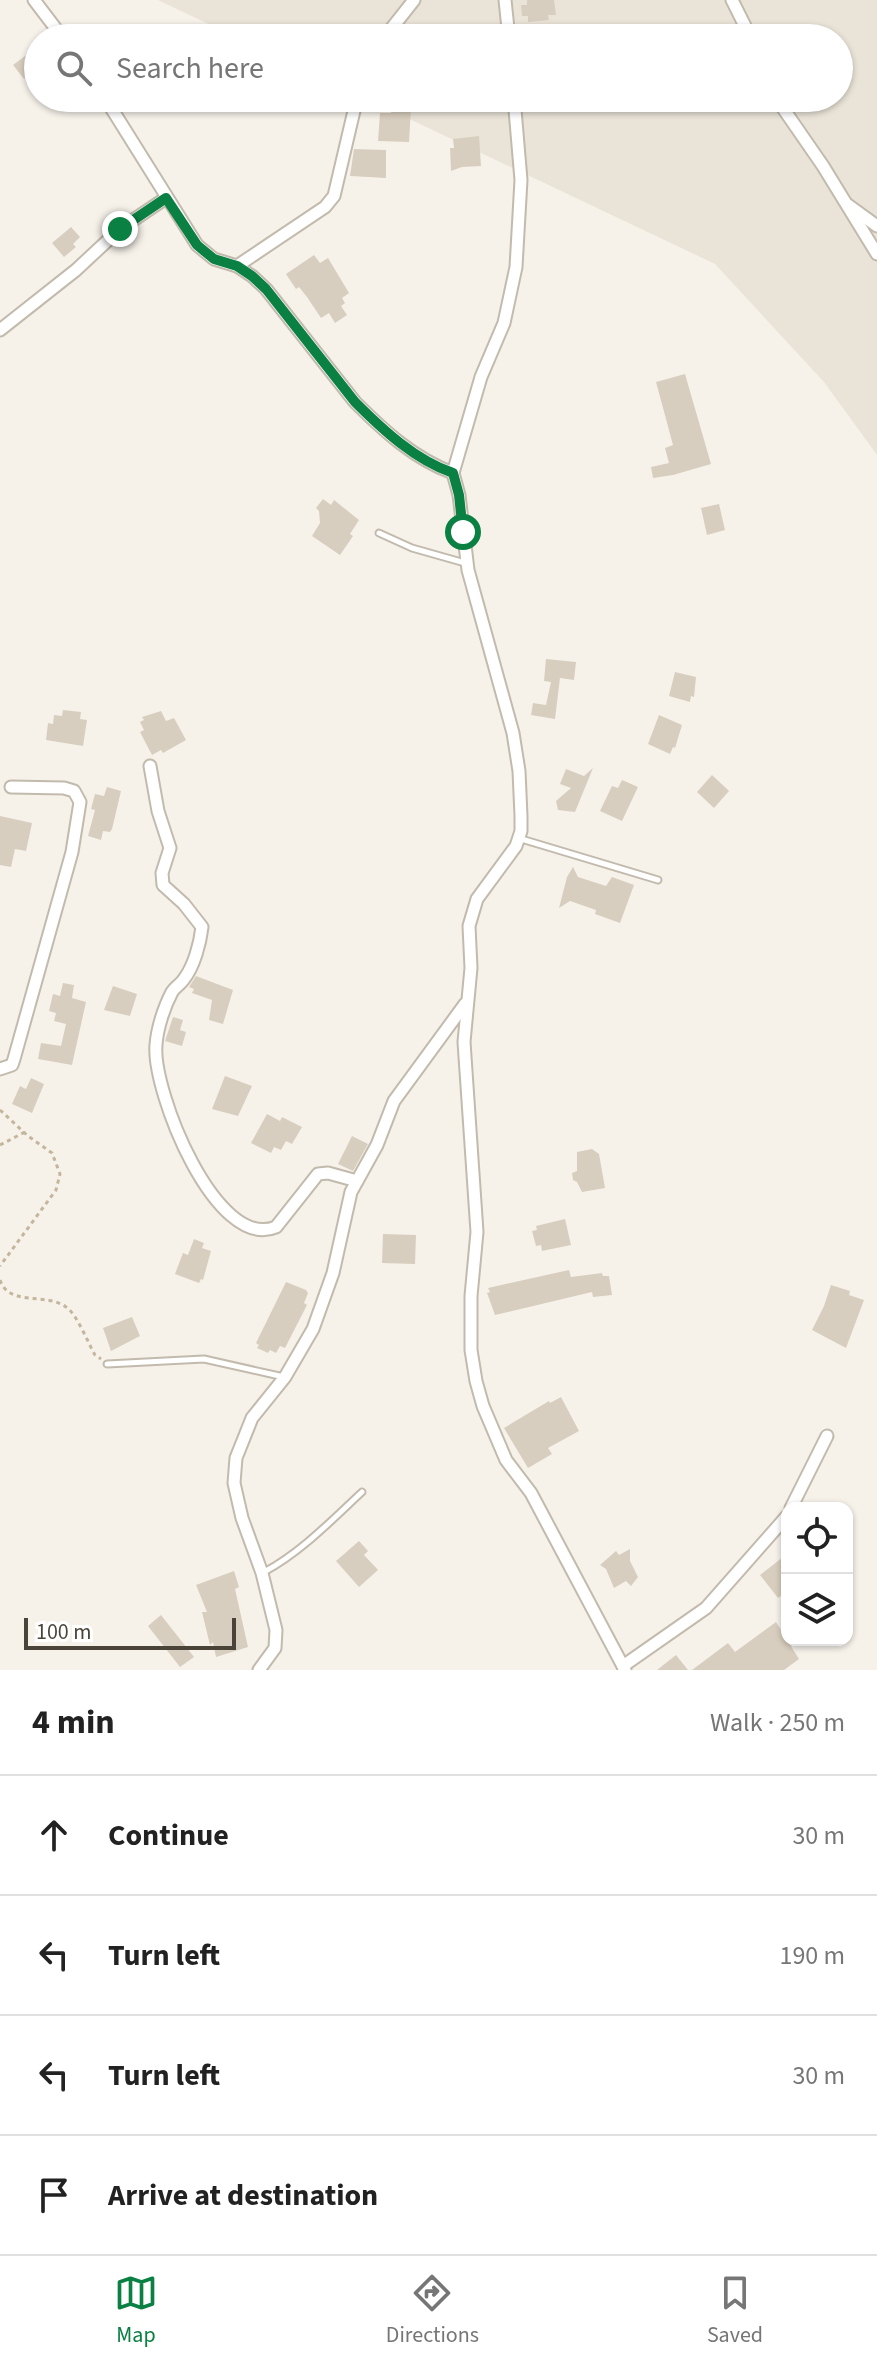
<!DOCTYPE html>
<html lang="en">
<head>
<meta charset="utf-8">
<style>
	body { margin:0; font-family:"Source Sans 3",sans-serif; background:#f2f2f2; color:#222 }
	.controls { position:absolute; right:24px; bottom:24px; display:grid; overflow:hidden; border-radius:16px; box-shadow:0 2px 6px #0004 }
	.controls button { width:72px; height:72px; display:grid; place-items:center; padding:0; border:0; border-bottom:2px solid #e0e0e0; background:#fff; color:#222; font:40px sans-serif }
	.scale { position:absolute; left:24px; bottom:20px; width:212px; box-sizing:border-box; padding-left:8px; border:4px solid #4a4338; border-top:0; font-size:22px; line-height:28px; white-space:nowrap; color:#4a4338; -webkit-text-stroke:6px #fff; paint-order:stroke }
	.stop { position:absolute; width:24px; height:24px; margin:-18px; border:6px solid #0b8043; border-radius:50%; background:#fff }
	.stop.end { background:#0b8043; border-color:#fff; box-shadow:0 2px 8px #0008 }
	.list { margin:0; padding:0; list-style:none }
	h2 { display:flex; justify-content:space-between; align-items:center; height:104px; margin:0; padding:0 32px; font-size:34px }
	h2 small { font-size:26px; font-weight:400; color:#767676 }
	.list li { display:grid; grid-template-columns:52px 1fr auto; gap:24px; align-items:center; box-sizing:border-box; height:120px; padding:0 32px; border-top:2px solid #e0e0e0 }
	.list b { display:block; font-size:30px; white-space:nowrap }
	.list em { font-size:26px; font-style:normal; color:#767676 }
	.icon { flex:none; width:44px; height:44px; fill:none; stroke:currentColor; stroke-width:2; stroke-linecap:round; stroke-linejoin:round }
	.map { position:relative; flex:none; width:877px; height:1670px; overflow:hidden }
	.search { position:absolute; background:#fff; box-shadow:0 2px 6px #0004; left:24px; right:24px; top:24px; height:88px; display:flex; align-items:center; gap:20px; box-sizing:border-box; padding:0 28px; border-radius:44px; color:#767676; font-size:30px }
	.sheet { height:584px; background:#fff }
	nav { display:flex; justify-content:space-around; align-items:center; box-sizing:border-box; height:112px; border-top:2px solid #e0e0e0; background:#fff; font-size:22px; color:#767676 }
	nav a { display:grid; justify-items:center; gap:4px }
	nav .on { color:#0b8043 }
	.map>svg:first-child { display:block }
	.residential { fill:#eae4d8 }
	.building { fill:#d8cebf }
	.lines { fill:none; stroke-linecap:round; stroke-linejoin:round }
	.lane-casing { stroke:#c2baac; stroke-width:9 }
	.street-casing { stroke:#c2baac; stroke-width:15 }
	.path { stroke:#c4b69d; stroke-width:3; stroke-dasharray:4 4; stroke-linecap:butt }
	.lane { stroke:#fff; stroke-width:5 }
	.street { stroke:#fff; stroke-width:11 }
	.route { stroke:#0b8043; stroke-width:10 }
</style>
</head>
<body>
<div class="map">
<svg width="877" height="1670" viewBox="0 0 877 1670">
	<rect width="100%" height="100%" fill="#f6f2ea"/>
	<path class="residential" d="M158,0H877V455L824,382L715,264L365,98H839V38H238Z"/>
	<g class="building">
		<path d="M527,0H554L556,15H548L549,20L528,22V16H522L521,5H527Z"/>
		<path d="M38,55V68L24,79L13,65L25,56L29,61Z"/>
		<path d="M392,107L411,108L409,142L378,141L380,113H391Z"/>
		<path d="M479,136L481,166L462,167L451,171L450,148H454L453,139Z"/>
		<path d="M354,149L386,150V178L350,176Z"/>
		<path d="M71,227L80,237L73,244L76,247L64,257L52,243Z"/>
		<path d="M314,255L320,263L328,258L349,293L342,298L345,303L341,306L347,315L335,323L329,313L321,318L307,297L299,287L296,289L286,274Z"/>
		<path d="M685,374L711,464L673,475L653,478L651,467L669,463L665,448L673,445L656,382Z"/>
		<path d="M323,499L331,505L334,500L359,520L350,534L353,536L340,555L312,536L320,523L319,511L316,508Z"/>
		<path d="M719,504L725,530L707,535L701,508Z"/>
		<path d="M546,659L576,662L574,680L560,678L555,719L531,715L533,703L546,705L551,682L544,681Z"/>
		<path d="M675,672L696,677L694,697L691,696L690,702L669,696Z"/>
		<path d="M63,710L81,712L80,719L87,720L83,746L46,740L48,723L53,724L54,715L62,716Z"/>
		<path d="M161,711L166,721L174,718L186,740L163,753L161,750L152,755L140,732L144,730L140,722L144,720L142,717Z"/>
		<path d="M659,715L682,725L675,748L673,747L670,754L648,744Z"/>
		<path d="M593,768L575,812L558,810L556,801L571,788L560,784L566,769L584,776Z"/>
		<path d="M712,775L729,791L714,808L697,792Z"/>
		<path d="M622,780L638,787L622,821L600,811L612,786L618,788Z"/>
		<path d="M107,787L121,791L112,829L110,832L103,831L101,840L88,836L95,810L91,809L95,794L104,796Z"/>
		<path d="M0,816L32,823L26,851L15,849L11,867L0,865Z"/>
		<path d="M573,867L578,877L606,886L612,877L634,885L620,923L595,914L596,910L570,901L559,908L567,877Z"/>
		<path d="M196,976L233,990L223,1024L209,1020L212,1000L192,993L194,989L189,987Z"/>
		<path d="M63,983L74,985L72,998L86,1002L72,1065L38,1059L41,1043L61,1046L66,1024L54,1021L56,1013L49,1011L53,994L60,996Z"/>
		<path d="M113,986L137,994L130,1016L104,1010Z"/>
		<path d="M173,1017L183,1020L180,1030L186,1032L182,1046L165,1041Z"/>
		<path d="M225,1076L252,1086L238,1116L212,1109Z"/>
		<path d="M31,1078L44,1084L32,1113L12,1104L20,1086L26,1089Z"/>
		<path d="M267,1114L280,1121L282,1117L302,1127L292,1144L286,1141L281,1150L274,1147L271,1153L251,1143Z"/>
		<path d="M352,1136L368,1144L353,1171L338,1164Z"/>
		<path d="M592,1149L599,1154L605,1188L582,1192L577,1182L573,1180L572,1173L577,1171V1152Z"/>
		<path d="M565,1219L571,1245L542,1251L541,1245L536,1246L532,1231L537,1230L536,1226Z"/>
		<path d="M383,1234L416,1235L415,1264L382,1263Z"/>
		<path d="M194,1239L204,1243L202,1248L211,1251L203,1280L201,1279L199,1283L175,1274L183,1253L188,1255Z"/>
		<path d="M569,1270L571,1277L602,1273L603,1276H609L612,1295L593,1297L592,1292L495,1315L487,1293L490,1292L488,1288Z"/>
		<path d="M286,1282L306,1290L308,1293L304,1303L307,1305L285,1348L280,1346L276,1353L270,1350L268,1353L257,1348L259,1345L256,1343Z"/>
		<path d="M831,1285L850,1291L849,1295L864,1300L846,1348L812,1330L824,1306Z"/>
		<path d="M132,1317L140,1336L111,1351L103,1328Z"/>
		<path d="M561,1397L579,1431L548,1448L552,1454L528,1468L504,1428L549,1401L550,1403Z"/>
		<path d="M359,1541L368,1551L364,1555L378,1570L359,1587L336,1561Z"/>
		<path d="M630,1549V1561L638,1577L631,1586L626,1581L614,1588L606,1569L600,1565L616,1551L619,1555Z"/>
		<path d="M787,1554V1591L778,1598L760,1575Z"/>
		<path d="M234,1571L239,1587L235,1589L248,1647L216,1657L213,1642L210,1645L202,1612H207L196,1585Z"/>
		<path d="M161,1615L194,1657L180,1667L148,1626Z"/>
		<path d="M776,1622L799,1659L784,1670H692L728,1643L735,1652Z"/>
		<path d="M676,1655L688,1670H657Z"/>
	</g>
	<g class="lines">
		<defs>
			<g id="lane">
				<path d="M379,533L412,548L465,563"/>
				<path d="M518,838L658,880"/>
				<path d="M107,1364L204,1359L284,1377"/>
				<path d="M264,1572C300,1553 332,1520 362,1492"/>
			</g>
			<g id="street">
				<path d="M34,0L63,38"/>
				<path d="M505,0L509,38"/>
				<path d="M732,0L751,38"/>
				<path d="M384,38L414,0"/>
				<path d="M105,98L197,245L214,259L237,266L325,207L334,196L357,98"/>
				<path d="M514,98L521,180L516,267L504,323L481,377L453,473L459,495L468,570L513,733L519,771L521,816V831L516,846L477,899L469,926L471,968L464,1042L477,1232L471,1296V1350L476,1381L483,1406L506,1460L531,1493L625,1670"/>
				<path d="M776,98L823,166L877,254"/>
				<path d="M848,205L877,226"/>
				<path d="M237,266L252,276L266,289L355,402C383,430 414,459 453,473"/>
				<path d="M0,330L76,270L120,229L166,198"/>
				<path d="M150,766L158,811L170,848L162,873L163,885L184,904L202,927C200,944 194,966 184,979C181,984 175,987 172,992C164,1007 157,1029 156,1045C152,1091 216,1252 276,1227L318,1174L328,1173L357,1181"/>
				<path d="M0,1069L12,1065L14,1059L72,852L80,802L74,791L64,788L11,787"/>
				<path d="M791,1508L827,1436"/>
				<path d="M623,1666L706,1608L787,1516"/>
				<path d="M259,1670L275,1648L276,1630L262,1573L242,1518L234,1483L236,1458L252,1418L285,1377L313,1329L333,1273L351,1192L377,1145L394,1101L465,1004"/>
			</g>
		</defs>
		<use href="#lane" class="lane-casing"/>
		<use href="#street" class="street-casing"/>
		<g class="path">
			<path d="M0,1110L28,1136L52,1153L60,1174L56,1190L0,1266"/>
			<path d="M0,1145L25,1132"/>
			<path d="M0,1280C9,1307 46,1292 66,1307C77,1314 88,1343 95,1355L101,1359"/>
		</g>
		<use href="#lane" class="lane"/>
		<use href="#street" class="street"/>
	</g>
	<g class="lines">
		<path class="route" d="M120,229L166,198L197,245L214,259L237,266L252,276L266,289L355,402C383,430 415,460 453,473L459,495L463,532"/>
	</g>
</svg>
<div class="controls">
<button><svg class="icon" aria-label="locate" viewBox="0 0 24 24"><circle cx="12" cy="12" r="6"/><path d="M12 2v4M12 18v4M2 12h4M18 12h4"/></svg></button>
<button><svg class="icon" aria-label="layers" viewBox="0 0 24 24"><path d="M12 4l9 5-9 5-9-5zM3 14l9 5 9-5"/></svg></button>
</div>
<div class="scale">100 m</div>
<div class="stop" style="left:463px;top:532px"></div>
<div class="stop end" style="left:120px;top:229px"></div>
<div class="search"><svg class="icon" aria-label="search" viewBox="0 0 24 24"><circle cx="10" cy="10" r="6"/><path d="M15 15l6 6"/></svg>Search here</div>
</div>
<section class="sheet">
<h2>4 min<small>Walk · 250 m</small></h2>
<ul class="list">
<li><svg class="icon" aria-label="ahead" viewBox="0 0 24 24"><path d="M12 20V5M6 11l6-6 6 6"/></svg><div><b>Continue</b></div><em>30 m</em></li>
<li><svg class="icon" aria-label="left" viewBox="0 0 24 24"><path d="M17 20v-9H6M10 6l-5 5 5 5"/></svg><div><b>Turn left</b></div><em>190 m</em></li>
<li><svg class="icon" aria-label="left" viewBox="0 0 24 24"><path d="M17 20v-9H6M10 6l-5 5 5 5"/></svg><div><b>Turn left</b></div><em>30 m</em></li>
<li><svg class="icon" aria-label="arrive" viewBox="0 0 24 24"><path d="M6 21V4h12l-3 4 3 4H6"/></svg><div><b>Arrive at destination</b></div></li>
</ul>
</section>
<nav>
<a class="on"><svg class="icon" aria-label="map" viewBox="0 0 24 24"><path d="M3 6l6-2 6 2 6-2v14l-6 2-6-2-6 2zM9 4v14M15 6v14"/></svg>Map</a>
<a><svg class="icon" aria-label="directions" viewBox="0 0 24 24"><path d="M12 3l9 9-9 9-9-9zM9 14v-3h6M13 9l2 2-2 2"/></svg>Directions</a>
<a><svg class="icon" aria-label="saved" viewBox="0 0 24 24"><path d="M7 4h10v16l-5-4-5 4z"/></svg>Saved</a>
</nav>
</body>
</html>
